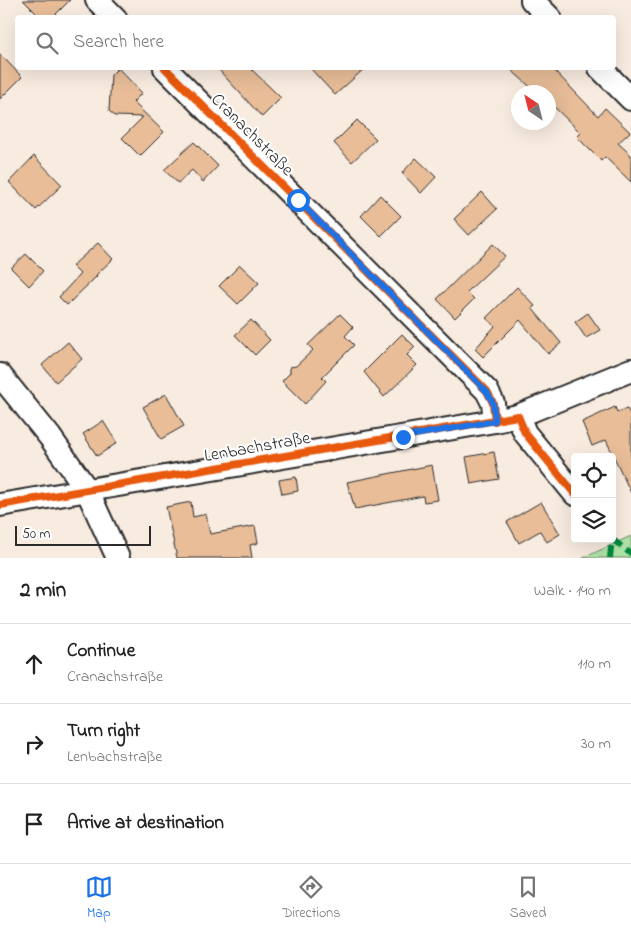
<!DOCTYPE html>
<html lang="en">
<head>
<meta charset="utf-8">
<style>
	body { margin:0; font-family:"Indie Flower",sans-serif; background:#f6f6f6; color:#222 }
	.controls { position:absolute; right:15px; bottom:15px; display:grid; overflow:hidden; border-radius:5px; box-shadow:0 5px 20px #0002 }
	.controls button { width:45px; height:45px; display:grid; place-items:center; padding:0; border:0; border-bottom:1px solid #e0e0e0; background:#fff; color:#222; font:25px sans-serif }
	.compass { position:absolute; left:511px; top:85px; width:45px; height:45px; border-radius:50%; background:#fff; box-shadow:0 5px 20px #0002; rotate:325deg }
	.scale { position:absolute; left:15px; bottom:12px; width:136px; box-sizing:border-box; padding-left:5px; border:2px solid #2b2b2b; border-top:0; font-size:14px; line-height:18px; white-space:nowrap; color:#2b2b2b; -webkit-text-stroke:4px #fff; paint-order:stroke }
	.stop { position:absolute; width:15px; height:15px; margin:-11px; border:4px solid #1a73e8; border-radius:50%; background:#fff }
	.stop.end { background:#1a73e8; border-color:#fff; box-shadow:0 1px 5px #0008 }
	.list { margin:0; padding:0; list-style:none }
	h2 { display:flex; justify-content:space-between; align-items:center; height:65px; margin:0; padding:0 20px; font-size:21px }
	h2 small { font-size:16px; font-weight:400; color:#767676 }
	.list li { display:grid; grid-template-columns:32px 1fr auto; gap:15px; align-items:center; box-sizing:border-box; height:80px; padding:0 20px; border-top:1px solid #e0e0e0 }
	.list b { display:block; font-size:19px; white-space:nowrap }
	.list p { margin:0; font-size:16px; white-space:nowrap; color:#767676 }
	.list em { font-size:16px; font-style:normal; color:#767676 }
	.icon { flex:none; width:28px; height:28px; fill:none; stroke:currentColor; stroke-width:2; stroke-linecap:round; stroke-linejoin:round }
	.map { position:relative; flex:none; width:631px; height:558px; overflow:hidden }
	.search { position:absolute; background:#fff; box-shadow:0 5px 20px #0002; left:15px; right:15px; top:15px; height:55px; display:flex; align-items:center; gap:12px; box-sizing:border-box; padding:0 18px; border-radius:5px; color:#767676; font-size:19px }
	.sheet { height:305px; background:#fff }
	nav { display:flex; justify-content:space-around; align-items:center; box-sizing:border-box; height:70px; border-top:1px solid #e0e0e0; background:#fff; font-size:14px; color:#767676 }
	nav a { display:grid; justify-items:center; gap:2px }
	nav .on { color:#1a73e8 }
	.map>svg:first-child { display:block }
	.green { fill:#afe4a7; stroke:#6d8869 }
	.building { fill:#e8bd98; stroke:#2b2b2b }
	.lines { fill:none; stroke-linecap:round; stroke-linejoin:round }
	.minor-casing { stroke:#2b2b2b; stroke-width:26 }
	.minor { stroke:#fff; stroke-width:22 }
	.quiet { stroke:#00873e; stroke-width:6; stroke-dasharray:12 6; stroke-linecap:butt }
	.cycleway-casing { stroke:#fff; stroke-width:11 }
	.cycleway { stroke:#e8590c; stroke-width:8 }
	.route { stroke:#1a73e8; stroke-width:6 }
	.labels { text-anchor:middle; stroke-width:4; stroke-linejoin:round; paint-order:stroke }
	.street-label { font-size:18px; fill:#2b2b2b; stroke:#fff }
</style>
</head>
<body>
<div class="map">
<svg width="631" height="558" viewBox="0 0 631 558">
	<rect width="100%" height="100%" fill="#f8ebe0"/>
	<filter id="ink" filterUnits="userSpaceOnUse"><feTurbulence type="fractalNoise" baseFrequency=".02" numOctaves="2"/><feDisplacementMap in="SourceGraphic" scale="10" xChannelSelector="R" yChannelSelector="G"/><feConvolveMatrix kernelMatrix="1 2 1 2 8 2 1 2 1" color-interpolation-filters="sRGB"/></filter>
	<g filter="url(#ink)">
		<path class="green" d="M631,536V558H583Z"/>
		<g class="building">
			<path d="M23,0H70L52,18H41Z"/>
			<path d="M0,54L22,77L0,99Z"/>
			<path d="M118,68L142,93L133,102L164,132L140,156L122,138L143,117L115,116L109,111L111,75Z"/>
			<path d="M217,68H250L281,98L262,117Z"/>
			<path d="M310,68H365L335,95Z"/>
			<path d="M509,68H552L598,116L605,108L630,132L618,143L631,155V182L605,157L601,161L577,137L581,133L548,101V92H536Z"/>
			<path d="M357,120L376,139L352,162L334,143Z"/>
			<path d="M194,142L218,166L203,182L192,170L178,183L164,170Z"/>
			<path d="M34,156L62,185L36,210L9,182Z"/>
			<path d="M416,158L436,177L421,193L402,173Z"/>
			<path d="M482,192L497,209L469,235L454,219Z"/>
			<path d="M380,195L401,216L381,236L361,216Z"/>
			<path d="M98,243L113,259L96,275L97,276L67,305L59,297L80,274L72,266Z"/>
			<path d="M493,244L505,256L467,292L474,299L455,318L437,299Z"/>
			<path d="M26,254L43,271L29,286L11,268Z"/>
			<path d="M240,265L259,283L238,304L219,286Z"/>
			<path d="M517,287L535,306L532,308L561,343L548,354L520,320L483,357L475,349L495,326L486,318Z"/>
			<path d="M588,313L600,330L586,338L575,322Z"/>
			<path d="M340,314L353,327L345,336L354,345L322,377L326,381L305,404L282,381L290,373V367L296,366L313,350L308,345Z"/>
			<path d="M251,320L270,340L255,355L235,335Z"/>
			<path d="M402,334L415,347L407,355L417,365L384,397L364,372Z"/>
			<path d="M68,342L82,359L56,382L42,365Z"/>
			<path d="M166,394L184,426L161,439L143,407Z"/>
			<path d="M615,407L617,412L627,409L631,415V493L606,440L592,446L582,422Z"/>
			<path d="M103,421L117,443L97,456L83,434Z"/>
			<path d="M494,452L499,479L471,484L466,457Z"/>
			<path d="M432,465L438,500L424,502L423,496L355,509L347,482Z"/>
			<path d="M296,477L298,491L282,494L279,480Z"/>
			<path d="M191,502L193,517L206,514L210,534L255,526L258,543L250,545L252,558H177L166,507Z"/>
			<path d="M541,502L560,534L547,542L540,531L519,543L507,522Z"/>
		</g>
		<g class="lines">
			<defs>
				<g id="minor">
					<path d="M97,0L115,18"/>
					<path d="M532,0L550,18"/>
					<path d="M165,68L487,391L493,403L495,421"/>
					<path d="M600,68L631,99"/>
					<path d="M0,375L50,437L87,490L118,558"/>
					<path d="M518,416L525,433L575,494"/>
					<path d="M0,505L495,421L518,416L631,370"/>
				</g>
			</defs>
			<use href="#minor" class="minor-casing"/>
			<use href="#minor" class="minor"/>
			<g class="quiet">
				<path d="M612,539L631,554"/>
				<path d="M610,558L612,539"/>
			</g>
			<defs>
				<g id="cycleway">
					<path d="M165,68L487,391L493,403L495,421"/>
					<path d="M0,505L518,416L525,433L575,494"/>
				</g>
			</defs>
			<use href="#cycleway" class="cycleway-casing"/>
			<use href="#cycleway" class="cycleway"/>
		</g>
	</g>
	<g class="lines" filter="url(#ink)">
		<path class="route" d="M298,200L487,392L493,403L495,421L403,437"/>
	</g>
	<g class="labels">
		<g class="street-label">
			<text transform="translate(253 134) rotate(45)" y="6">Cranachstraße</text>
			<text transform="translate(257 446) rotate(-10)" y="6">Lenbachstraße</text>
		</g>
	</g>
</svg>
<div class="controls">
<button><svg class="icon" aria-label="locate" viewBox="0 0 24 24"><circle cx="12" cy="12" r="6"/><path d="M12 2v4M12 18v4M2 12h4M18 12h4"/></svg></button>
<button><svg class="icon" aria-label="layers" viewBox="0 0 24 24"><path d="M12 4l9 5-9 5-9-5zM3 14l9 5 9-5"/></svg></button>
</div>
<svg class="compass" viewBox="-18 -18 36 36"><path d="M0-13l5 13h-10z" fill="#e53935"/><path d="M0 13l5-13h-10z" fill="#767676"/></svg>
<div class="scale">50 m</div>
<div class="stop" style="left:298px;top:200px"></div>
<div class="stop end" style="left:403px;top:437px"></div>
<div class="search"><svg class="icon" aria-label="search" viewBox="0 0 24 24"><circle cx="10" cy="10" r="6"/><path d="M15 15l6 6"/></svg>Search here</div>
</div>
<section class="sheet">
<h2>2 min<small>Walk · 140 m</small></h2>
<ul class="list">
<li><svg class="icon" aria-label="ahead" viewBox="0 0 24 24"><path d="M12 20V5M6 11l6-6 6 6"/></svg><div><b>Continue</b><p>Cranachstraße</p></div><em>110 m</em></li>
<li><svg class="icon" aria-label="right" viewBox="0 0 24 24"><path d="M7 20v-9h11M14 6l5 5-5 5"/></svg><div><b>Turn right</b><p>Lenbachstraße</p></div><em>30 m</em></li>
<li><svg class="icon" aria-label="arrive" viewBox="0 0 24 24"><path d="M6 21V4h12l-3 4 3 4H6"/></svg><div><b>Arrive at destination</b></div></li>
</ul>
</section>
<nav>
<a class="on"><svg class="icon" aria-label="map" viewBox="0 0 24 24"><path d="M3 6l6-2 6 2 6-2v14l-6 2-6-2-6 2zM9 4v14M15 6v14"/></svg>Map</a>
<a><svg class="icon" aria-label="directions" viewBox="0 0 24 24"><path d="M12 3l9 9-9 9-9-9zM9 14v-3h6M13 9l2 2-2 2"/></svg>Directions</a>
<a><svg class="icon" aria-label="saved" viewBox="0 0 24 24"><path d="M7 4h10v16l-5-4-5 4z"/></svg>Saved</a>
</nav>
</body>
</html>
